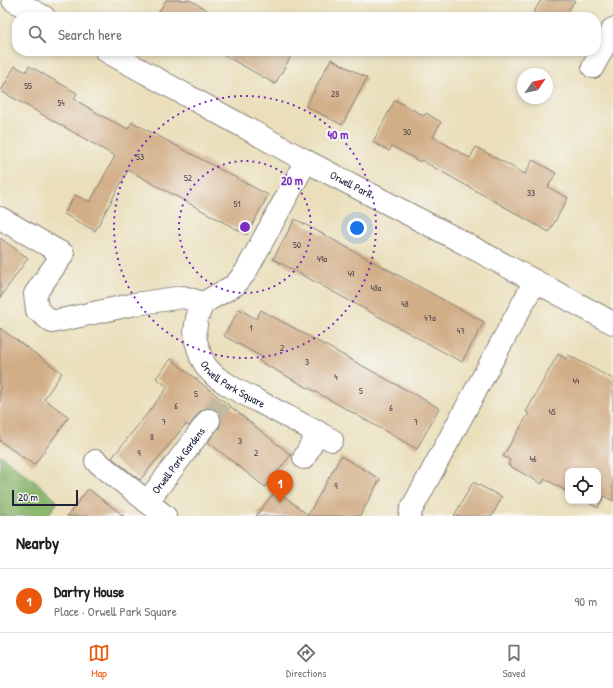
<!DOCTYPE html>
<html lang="en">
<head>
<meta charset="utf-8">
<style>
	body { margin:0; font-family:"Patrick Hand",sans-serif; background:#f2f2f2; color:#202124 }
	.controls { position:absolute; right:12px; bottom:12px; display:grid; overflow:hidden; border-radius:8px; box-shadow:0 2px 6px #0003 }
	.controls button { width:36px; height:36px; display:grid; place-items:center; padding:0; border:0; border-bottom:1px solid #e0e0e0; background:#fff; color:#202124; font:20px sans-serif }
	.compass { position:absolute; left:517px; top:68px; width:36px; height:36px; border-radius:50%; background:#fff; box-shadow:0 2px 6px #0003; rotate:56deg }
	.scale { position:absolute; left:12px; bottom:10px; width:66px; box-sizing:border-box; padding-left:4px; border:2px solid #22223b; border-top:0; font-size:11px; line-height:14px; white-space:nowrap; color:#22223b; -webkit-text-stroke:3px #f6f6f2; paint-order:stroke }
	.you { position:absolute; left:357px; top:228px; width:14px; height:14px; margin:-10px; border:3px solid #fff; border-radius:50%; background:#1a73e8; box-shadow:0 0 0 6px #1a73e833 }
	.badge { display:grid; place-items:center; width:26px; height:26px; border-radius:50%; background:#ea580c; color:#fff; font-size:13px; font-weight:700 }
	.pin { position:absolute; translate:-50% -33px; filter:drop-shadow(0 1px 2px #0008) }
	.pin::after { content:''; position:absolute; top:21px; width:14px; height:12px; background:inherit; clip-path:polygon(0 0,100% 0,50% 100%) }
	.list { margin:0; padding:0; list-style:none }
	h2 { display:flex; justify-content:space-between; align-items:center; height:52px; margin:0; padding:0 16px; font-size:17px }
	h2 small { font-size:13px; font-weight:400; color:#757577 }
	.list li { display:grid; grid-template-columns:26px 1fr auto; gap:12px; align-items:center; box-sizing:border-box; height:64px; padding:0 16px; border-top:1px solid #e0e0e0 }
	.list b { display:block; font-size:15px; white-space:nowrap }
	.list p { margin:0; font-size:13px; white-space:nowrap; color:#757577 }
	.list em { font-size:13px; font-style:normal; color:#757577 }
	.icon { flex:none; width:22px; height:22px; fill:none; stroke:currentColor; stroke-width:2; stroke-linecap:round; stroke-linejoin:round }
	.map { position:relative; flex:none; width:613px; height:516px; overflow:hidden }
	.search { position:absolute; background:#fff; box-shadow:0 2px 6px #0003; left:12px; right:12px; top:12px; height:44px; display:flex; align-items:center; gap:10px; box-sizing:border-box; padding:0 14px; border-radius:16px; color:#757577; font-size:15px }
	.sheet { height:116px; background:#fff }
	nav { display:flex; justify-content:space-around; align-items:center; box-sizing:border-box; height:56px; border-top:1px solid #e0e0e0; background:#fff; font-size:11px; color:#757577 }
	nav a { display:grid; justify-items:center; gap:2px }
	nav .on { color:#ea580c }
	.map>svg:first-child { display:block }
</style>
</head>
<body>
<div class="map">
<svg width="613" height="516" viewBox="0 0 613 516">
	<rect width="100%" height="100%" fill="#f6f6f2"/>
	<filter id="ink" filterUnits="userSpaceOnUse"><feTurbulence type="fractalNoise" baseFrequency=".025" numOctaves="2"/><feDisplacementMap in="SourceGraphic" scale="8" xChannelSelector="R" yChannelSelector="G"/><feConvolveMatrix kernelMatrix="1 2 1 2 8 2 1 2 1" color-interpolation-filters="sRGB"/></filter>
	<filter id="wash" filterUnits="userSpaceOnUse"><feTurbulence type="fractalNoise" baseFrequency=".012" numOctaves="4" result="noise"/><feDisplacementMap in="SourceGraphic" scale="16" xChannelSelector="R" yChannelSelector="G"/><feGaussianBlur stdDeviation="0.9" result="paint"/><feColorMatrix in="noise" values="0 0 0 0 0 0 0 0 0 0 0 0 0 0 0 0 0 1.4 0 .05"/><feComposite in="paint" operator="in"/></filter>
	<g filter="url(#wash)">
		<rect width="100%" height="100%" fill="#eadfba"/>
		<path fill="#89b56c" stroke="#566c54" d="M 0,455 L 42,487 L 58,502 L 47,516 L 0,516 Z"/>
		<g id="blocks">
			<g fill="#d2ae87">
				<path d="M 166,0 L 190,0 L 218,17 L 156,17 Z"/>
				<path d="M 541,0 L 575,0 L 565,17 L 531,17 Z"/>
				<path d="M 217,51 L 294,51 L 275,84 Z"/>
				<path d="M 331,59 L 367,78 L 342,125 L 306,106 Z"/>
				<path d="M 15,66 L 26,72 L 29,66 L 77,93 L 74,99 L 102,116 L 128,129 L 132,122 L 268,195 L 247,235 L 128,170 L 95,231 L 64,214 L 75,195 L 90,202 L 115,156 L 1,91 Z"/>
				<path d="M 395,100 L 424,116 L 426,113 L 441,122 L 433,137 L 470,158 L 476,147 L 525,174 L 533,160 L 556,173 L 548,187 L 568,198 L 549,232 L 421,160 L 420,162 L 392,146 L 389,151 L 373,142 Z"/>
				<path d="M 295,219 L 484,322 L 462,362 L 273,259 Z"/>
				<path d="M 0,238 L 28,258 L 0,298 Z"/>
				<path d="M 239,309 L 256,319 L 261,310 L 439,408 L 417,449 L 309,388 L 308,388 L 259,361 L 262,357 L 224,336 Z"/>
				<path d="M 0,328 L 62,373 L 44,399 L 69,417 L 34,465 L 0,441 Z"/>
				<path d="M 558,354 L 566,359 L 568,355 L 613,379 L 613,501 L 604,496 L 598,508 L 585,501 L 598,501 L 598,471 L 568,471 L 568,492 L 545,479 L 542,484 L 508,465 L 510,460 L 503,456 L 529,413 L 526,412 Z"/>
				<path d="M 171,359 L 291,455 L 265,487 L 208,442 L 219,428 L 221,421 L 221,416 L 217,410 L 211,408 L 205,408 L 199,412 L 189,426 L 186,424 L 140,480 L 112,458 L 168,387 L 156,378 Z"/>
				<path d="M 341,456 L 380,479 L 360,516 L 256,516 L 276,490 L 308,515 Z"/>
				<path d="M 473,482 L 502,497 L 492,516 L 454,516 Z"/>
				<path d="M 88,489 L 124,516 L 67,516 Z"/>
			</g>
		</g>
	</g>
	<g filter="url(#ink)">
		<use href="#blocks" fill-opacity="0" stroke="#86807a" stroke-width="1"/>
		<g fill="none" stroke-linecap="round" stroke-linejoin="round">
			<path stroke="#c2b9a1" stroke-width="22" stroke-dasharray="22 11" stroke-linecap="butt" d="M 209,420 L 223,400"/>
			<defs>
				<g id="minor">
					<path d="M 13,0 L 44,17"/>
					<path id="s1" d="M 106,51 L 306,161 L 447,234 L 613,323"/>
					<path d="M 593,67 L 613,29"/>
					<path id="s2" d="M 306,161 L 245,273 L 235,285 L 203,303 L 197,318 L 195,331 L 196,341 L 201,357 L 207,368 L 216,377 L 233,388 L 332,440"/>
					<path d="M 0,218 L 63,254 L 35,294 L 37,310 L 52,322 L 135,304 L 183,297 L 203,303"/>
					<path d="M 304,458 L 318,432"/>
					<path d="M 96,461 L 165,516"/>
					<path id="s3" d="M 147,502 L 209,420"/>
					<path d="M 410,516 L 411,510 L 535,281"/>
				</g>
			</defs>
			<use href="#minor" stroke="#86807a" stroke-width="24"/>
			<use href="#minor" stroke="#fff" stroke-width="22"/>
		</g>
	</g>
	<g fill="none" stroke="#7b2cbf" stroke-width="2" stroke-dasharray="2 4">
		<circle cx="245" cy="227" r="66"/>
		<circle cx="245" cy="227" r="131"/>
	</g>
	<g text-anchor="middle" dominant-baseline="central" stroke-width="4" stroke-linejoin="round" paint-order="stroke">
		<g font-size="9" fill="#4e454e">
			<text x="28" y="86">55</text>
			<text x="335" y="94">28</text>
			<text x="61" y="103">54</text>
			<text x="407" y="132">30</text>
			<text x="140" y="157">53</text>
			<text x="188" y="178">52</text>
			<text x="531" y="193">33</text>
			<text x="237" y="204">51</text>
			<text x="297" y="245">50</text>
			<text x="322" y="259">49a</text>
			<text x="351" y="274">49</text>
			<text x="376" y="288">48a</text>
			<text x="405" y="304">48</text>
			<text x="430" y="318">47a</text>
			<text x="251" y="328">1</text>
			<text x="461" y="331">47</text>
			<text x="282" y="348">2</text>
			<text x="307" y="362">3</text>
			<text x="336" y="377">4</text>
			<text x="576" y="381">44</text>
			<text x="361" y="391">5</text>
			<text x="196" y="394">5</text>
			<text x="176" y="406">6</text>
			<text x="391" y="408">6</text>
			<text x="552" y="412">45</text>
			<text x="164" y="422">7</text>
			<text x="416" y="422">7</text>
			<text x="152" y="437">8</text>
			<text x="240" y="441">3</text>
			<text x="139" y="453">9</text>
			<text x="256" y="453">2</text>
			<text x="533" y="459">46</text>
			<text x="336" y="486">9</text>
		</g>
		<g font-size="11" fill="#22223b" stroke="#f6f6f2">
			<text stroke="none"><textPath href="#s1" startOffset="279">Orwell Park</textPath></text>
			<text stroke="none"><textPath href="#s2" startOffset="279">Orwell Park Square</textPath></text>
			<text stroke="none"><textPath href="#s3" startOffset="52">Orwell Park Gardens</textPath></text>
		</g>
	</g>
	<circle cx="245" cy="227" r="6" fill="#7b2cbf" stroke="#f6f6f2" stroke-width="2"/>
	<g font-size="12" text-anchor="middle" font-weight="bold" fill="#7b2cbf" stroke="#f6f6f2" stroke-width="4" stroke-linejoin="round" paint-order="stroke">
		<text x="338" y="139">40 m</text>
		<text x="292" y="185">20 m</text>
	</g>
</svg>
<div class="controls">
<button><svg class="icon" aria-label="locate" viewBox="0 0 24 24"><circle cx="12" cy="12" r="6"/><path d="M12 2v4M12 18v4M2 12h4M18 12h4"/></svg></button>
</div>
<svg class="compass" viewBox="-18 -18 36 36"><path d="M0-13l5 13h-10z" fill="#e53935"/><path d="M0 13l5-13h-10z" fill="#757577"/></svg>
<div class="scale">20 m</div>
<div class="you"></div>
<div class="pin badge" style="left:280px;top:503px">1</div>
<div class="search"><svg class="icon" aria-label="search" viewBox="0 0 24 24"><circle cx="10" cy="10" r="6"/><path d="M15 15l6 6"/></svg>Search here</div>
</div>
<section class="sheet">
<h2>Nearby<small></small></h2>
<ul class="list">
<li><span class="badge">1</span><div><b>Dartry House</b><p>Place · Orwell Park Square</p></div><em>90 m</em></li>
</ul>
</section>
<nav>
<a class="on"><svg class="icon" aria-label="map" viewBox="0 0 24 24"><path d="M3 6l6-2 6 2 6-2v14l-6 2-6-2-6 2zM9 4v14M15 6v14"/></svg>Map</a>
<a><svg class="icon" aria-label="directions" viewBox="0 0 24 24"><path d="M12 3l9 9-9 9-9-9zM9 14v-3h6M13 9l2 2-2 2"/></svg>Directions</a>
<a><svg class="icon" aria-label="saved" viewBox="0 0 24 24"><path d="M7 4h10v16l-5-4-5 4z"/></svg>Saved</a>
</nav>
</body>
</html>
